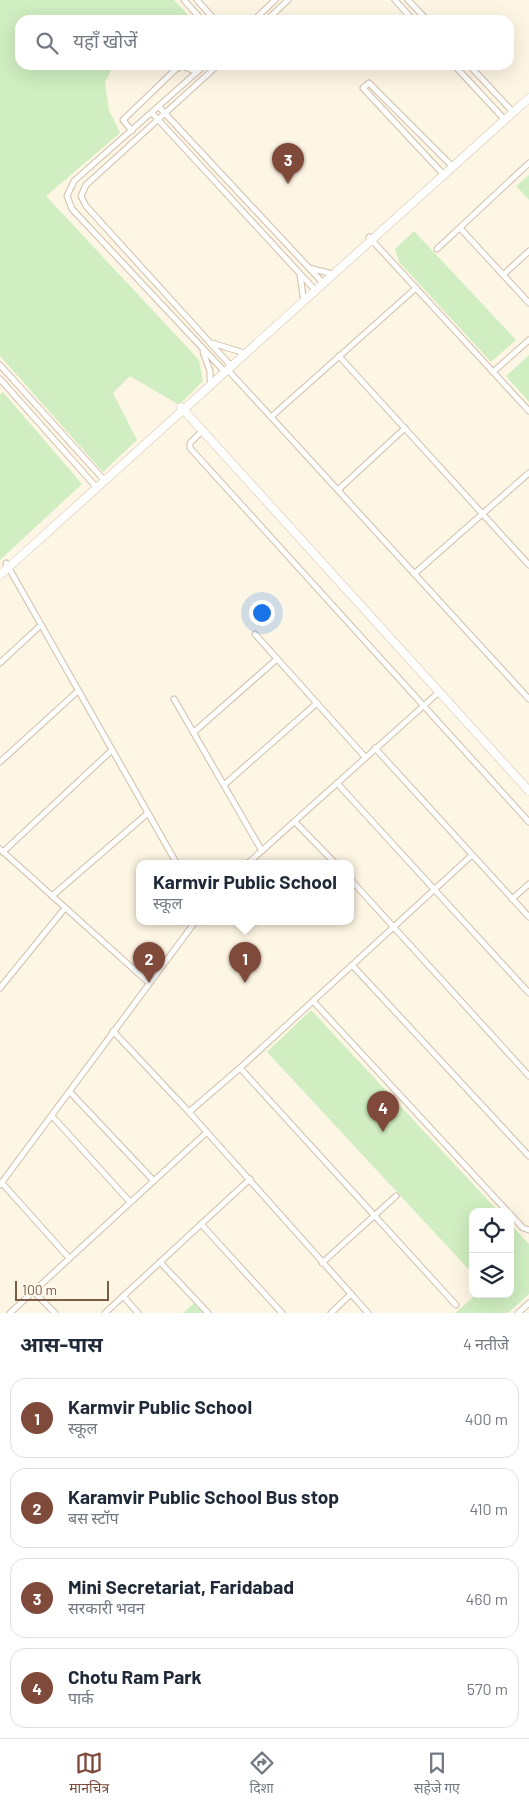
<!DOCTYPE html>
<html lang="hi">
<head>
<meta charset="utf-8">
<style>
	body { margin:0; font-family:Barlow,"Noto Sans Devanagari",sans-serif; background:#f6f6f7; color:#1f2937 }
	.controls { position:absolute; right:15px; bottom:15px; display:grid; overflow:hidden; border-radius:10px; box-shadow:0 5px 20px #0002 }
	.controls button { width:45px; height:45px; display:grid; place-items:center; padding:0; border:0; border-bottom:1px solid #e0e1e3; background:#fff; color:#1f2937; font:25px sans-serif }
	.scale { position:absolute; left:15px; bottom:12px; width:94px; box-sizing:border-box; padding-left:5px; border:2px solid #7a5c47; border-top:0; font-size:14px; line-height:18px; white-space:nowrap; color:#7a5c47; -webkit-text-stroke:4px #fff9ed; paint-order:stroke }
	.you { position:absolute; left:261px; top:612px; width:18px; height:18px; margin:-12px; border:4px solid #fff; border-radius:50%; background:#1a73e8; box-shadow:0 0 0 8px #1a73e833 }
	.badge { display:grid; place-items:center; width:32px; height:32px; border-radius:50%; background:#7f4a3a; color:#fff; font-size:16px; font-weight:700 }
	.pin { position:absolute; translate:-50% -41px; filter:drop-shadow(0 1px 2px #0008) }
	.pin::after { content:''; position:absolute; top:26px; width:18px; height:15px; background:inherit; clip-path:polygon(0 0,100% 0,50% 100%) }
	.popup { position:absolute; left:136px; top:860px; width:218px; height:65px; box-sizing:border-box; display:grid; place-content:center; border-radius:10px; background:#fff; filter:drop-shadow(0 1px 4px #0005); font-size:16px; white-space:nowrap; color:#747a83 }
	.popup b { font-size:19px; color:#1f2937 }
	.popup::after { content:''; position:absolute; left:50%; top:100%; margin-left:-10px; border:10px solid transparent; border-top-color:#fff }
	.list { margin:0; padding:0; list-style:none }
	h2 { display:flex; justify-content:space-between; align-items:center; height:65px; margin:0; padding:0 20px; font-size:21px }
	h2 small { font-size:16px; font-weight:400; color:#747a83 }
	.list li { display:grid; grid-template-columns:32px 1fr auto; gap:15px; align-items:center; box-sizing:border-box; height:80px; margin:0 10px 10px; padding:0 10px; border:1px solid #e0e1e3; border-radius:15px }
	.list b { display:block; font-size:19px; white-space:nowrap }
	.list p { margin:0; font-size:16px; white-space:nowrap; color:#747a83 }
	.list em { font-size:16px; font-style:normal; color:#747a83 }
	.icon { flex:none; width:28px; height:28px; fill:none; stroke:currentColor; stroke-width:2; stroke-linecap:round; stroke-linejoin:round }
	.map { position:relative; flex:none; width:529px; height:1313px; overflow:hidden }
	.search { position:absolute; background:#fff; box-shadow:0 5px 20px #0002; left:15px; right:15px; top:15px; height:55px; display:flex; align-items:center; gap:12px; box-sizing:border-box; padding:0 18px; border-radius:15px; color:#747a83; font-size:19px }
	.sheet { height:425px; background:#fff }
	nav { display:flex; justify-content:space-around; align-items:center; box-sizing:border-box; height:70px; border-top:1px solid #e0e1e3; background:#fff; font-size:14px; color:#747a83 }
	nav a { display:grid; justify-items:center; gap:2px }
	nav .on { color:#7f4a3a }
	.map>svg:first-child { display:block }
</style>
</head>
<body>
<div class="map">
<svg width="529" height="1313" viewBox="0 0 529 1313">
	<rect width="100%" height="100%" fill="#fef6e4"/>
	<g fill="#d0eec1">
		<path d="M 0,0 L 174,0 L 193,20 L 20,20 L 20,65 L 114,65 L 105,82 L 109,110 L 120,133 L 46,196 L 199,360 L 203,381 L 179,405 L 130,376 L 113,393 L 137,440 L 103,472 L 0,356 Z"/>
		<path d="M 529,175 L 529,200 L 516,186 Z"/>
		<path d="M 414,231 L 516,340 L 491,362 L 399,262 L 395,249 Z"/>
		<path d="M 529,355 L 529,402 L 506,376 Z"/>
		<path d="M 3,392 L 82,484 L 0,560 L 0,394 Z"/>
		<path d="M 311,1010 L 499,1212 L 473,1212 L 473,1274 L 267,1052 Z"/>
		<path d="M 510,1224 L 529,1244 L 529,1294 L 508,1313 L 455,1313 L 477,1294 L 510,1294 Z"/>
		<path d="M 194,1303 L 203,1313 L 183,1313 Z"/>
	</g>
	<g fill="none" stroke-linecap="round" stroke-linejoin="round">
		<defs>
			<g id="street">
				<path d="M 184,0 L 202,20"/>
				<path d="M 197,0 L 215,20"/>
				<path d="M 395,0 L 413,20"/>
				<path d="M 408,0 L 427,20"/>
				<path d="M 254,20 L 275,0"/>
				<path d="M 267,20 L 288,0"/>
				<path d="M 205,65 L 74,181 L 67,196 L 72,209 L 225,372"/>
				<path d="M 218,65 L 86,185 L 81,196 L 86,206 L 232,367"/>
				<path d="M 454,65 L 505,120"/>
				<path d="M 469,65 L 513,112"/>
				<path d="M 159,107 L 324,284"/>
				<path d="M 152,113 L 316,291"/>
				<path d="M 132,131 L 123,120 L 176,69 L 182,66 L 197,72"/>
				<path d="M 444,175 L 363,88 L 369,83 L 453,167"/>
				<path d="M 460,228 L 529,303"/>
				<path d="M 369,237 L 529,411"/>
				<path d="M 437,249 L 529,163"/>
				<path d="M 309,268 L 329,273"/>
				<path d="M 300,275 L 303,296"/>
				<path d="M 503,275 L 529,251"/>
				<path d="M 212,343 L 241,352"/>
				<path d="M 203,352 L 210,371 L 210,380"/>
				<path d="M 339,356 L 529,565"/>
				<path d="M 0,365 L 105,481"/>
				<path d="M 228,370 L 529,699"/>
				<path d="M 493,372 L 529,340"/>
				<path d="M 0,379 L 97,488"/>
				<path d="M 271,417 L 416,288"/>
				<path d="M 203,430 L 190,443 L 190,448 L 529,822"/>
				<path d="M 338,490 L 405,428"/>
				<path d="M 6,563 L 177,864"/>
				<path d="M 414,574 L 529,473"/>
				<path d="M 255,634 L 365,757"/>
				<path d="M 0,663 L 41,625"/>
				<path d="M 174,699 L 262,851"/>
				<path d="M 194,732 L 277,659"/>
				<path d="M 375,748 L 529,917"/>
				<path d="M 0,762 L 78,691"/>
				<path d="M 337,783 L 529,993"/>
				<path d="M 224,785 L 317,703"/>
				<path d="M 295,822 L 336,864"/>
				<path d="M 0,849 L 149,983"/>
				<path d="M 3,852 L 112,750"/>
				<path d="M 247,864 L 439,692"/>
				<path d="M 350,879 L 529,1076"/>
				<path d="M 52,896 L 148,813"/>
				<path d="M 512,899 L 529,884"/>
				<path d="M 352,965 L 529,1156"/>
				<path d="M 0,988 L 65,908"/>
				<path d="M 313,1001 L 508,1212"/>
				<path d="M 113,1031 L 189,1112 L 368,1313"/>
				<path d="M 240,1068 L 456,1305"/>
				<path d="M 70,1092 L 153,1180"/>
				<path d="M 189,1112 L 240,1068 L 472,855"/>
				<path d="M 52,1116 L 130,1202"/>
				<path d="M 2,1183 L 69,1258"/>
				<path d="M 0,1185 L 195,922"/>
				<path d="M 510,1214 L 523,1228 L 529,1230"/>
				<path d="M 201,1224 L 282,1313"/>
				<path d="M 160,1262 L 208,1313"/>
				<path d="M 322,1263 L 396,1196"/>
				<path d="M 33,1291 L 55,1313"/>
				<path d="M 123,1296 L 138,1313"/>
				<path d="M 10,1313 L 207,1132"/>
				<path d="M 105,1313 L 250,1179"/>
				<path d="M 331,1313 L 351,1294"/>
				<path d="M 518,1313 L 529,1303"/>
			</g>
			<g id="secondary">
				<path d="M 181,407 L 529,791"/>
				<path d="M 0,575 L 529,98"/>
			</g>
		</defs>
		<use href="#street" stroke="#d1bea9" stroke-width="7"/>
		<use href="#secondary" stroke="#d7c0a9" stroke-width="9"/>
		<use href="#street" stroke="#fff" stroke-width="5"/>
		<use href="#secondary" stroke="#fff" stroke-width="8"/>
	</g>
</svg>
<div class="controls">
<button><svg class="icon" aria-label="locate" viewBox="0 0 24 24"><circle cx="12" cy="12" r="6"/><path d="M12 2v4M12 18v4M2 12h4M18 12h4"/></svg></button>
<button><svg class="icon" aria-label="layers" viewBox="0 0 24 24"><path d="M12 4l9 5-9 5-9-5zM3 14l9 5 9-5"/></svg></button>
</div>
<div class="scale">100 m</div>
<div class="you"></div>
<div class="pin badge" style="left:245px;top:983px">1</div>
<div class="popup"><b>Karmvir Public School</b>स्कूल</div>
<div class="pin badge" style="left:149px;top:983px">2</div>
<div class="pin badge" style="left:288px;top:184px">3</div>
<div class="pin badge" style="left:383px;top:1132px">4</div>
<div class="search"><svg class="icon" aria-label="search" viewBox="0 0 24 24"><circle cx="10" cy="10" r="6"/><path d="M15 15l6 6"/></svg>यहाँ खोजें</div>
</div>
<section class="sheet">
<h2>आस-पास<small>4 नतीजे</small></h2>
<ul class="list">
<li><span class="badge">1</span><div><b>Karmvir Public School</b><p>स्कूल</p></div><em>400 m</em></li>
<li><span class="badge">2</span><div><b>Karamvir Public School Bus stop</b><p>बस स्टॉप</p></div><em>410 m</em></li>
<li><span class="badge">3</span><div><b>Mini Secretariat, Faridabad</b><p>सरकारी भवन</p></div><em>460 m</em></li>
<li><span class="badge">4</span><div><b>Chotu Ram Park</b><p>पार्क</p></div><em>570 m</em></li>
</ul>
</section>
<nav>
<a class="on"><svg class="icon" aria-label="map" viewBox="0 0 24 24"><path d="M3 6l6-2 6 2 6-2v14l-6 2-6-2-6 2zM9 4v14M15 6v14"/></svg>मानचित्र</a>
<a><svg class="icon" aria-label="directions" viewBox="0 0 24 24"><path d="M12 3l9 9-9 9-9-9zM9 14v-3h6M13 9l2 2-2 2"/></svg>दिशा</a>
<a><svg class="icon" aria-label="saved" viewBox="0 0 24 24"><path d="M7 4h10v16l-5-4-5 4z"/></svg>सहेजे गए</a>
</nav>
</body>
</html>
